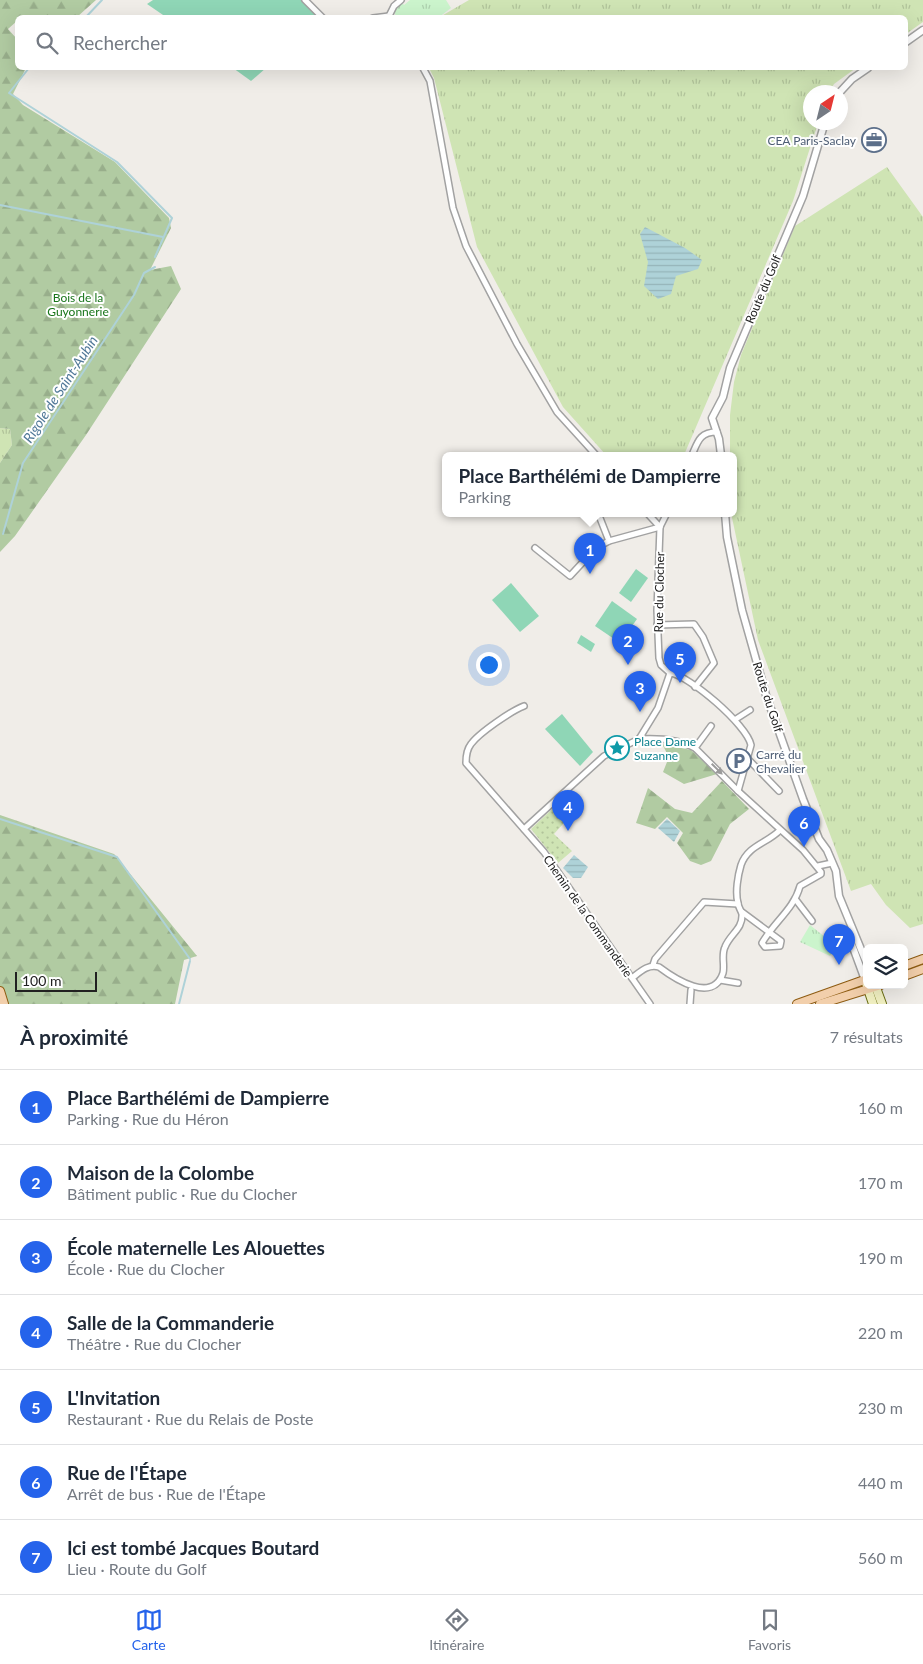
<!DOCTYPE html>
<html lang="fr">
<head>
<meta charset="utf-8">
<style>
	body { margin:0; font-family:Lato,sans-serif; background:#f2f2f3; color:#1f2937 }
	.controls { position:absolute; right:15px; bottom:15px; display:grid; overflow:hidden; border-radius:8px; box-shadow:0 5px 20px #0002 }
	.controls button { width:45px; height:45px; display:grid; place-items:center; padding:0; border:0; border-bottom:1px solid #e0e1e3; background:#fff; color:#1f2937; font:25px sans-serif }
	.compass { position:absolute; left:803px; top:85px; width:45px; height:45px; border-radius:50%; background:#fff; box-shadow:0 5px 20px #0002; rotate:35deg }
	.scale { position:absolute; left:15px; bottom:12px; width:82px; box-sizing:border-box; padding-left:5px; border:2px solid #212121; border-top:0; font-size:14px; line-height:18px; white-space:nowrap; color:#212121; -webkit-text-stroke:4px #fff; paint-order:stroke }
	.you { position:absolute; left:488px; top:664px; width:18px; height:18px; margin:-12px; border:4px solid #fff; border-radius:50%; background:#1a73e8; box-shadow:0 0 0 8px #1a73e833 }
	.badge { display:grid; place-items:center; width:32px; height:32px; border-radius:50%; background:#2563eb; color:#fff; font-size:16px; font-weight:700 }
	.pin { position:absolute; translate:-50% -41px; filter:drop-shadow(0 1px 2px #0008) }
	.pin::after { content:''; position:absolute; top:26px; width:18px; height:15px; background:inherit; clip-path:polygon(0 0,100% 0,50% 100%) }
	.popup { position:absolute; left:442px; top:452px; width:295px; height:65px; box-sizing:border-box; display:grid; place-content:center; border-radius:8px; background:#fff; filter:drop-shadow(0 1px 4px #0005); font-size:16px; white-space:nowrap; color:#747a83 }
	.popup b { font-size:19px; color:#1f2937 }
	.popup::after { content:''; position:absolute; left:50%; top:100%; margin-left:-10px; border:10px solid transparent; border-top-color:#fff }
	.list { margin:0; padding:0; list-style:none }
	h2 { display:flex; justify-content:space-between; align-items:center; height:65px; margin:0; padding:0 20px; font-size:21px }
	h2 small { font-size:16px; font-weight:400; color:#747a83 }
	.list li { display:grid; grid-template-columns:32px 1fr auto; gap:15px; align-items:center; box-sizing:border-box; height:75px; padding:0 20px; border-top:1px solid #e0e1e3 }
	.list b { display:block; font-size:19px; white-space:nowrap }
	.list p { margin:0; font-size:16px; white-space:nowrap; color:#747a83 }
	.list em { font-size:16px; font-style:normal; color:#747a83 }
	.icon { flex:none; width:28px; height:28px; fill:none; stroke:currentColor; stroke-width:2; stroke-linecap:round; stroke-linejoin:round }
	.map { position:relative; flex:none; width:923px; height:1004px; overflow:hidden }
	.search { position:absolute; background:#fff; box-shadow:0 5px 20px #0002; left:15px; right:15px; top:15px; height:55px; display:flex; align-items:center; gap:12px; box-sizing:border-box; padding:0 18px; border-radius:8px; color:#747a83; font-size:19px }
	.sheet { height:590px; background:#fff }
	nav { display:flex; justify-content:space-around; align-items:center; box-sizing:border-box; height:70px; border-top:1px solid #e0e1e3; background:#fff; font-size:14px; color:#747a83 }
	nav a { display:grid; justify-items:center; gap:2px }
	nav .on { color:#2563eb }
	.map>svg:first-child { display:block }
</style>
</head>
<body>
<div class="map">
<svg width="923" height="1004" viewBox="0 0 923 1004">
	<defs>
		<pattern id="grass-tufts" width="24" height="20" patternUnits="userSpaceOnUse" patternTransform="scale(1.25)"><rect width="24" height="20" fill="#cfe4b4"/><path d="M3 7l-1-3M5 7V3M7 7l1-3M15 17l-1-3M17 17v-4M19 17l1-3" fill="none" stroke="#b1c39a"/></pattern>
		<pattern id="forest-firs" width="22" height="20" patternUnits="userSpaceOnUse" patternTransform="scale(1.25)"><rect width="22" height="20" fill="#b1cba2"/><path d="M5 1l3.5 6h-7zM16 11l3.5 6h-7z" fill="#98ae8b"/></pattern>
		<pattern id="park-tufts" width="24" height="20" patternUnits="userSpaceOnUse" patternTransform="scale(1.25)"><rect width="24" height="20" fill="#cbf4cc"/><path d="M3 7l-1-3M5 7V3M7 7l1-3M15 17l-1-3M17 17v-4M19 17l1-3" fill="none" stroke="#aed1af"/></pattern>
		<pattern id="garden-dots" width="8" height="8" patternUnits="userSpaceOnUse" patternTransform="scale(1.25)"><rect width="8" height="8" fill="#cfe4b4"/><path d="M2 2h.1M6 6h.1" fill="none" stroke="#b1c39a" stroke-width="1.8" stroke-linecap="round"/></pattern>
		<pattern id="water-rules" width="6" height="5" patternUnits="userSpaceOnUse" patternTransform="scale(1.25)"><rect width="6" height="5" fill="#aed2d8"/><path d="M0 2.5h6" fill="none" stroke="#95b4b9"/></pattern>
	</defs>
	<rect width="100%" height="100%" fill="#f0ede8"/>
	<g fill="url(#grass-tufts)">
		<path d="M 469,0 L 923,0 L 923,22 L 906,34 L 906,18 L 438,18 Z"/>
		<path d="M 429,68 L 856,68 L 834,84 L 829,92 L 810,92 L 810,122 L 818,123 L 793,201 L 684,455 L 606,455 L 563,407 L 477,247 L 434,78 Z"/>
		<path d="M 887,167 L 923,217 L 923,924 L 910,928 L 886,905 L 871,884 L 851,891 L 758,640 L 731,513 L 734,513 L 734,455 L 730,455 L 730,415 L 734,382 L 741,355 L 795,226 Z"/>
		<path d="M 0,428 L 10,429 L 12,445 L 0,463 Z"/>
	</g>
	<g fill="url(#forest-firs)">
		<path d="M 0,0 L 96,0 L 77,17 L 27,18 L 25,15 L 18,18 L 17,21 L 8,29 L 17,39 L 18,68 L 26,68 L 13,94 L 23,105 L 115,162 L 169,218 L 171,228 L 150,270 L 171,266 L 181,289 L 86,435 L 15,536 L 0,552 L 0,463 L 12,445 L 10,429 L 0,428 Z"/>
		<path d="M 662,744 L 691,750 L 717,774 L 684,784 L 663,772 L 669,757 Z"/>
		<path d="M 722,781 L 749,809 L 730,824 L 711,861 L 701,865 L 690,861 L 677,843 L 683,833 L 667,817 L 655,829 L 636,823 L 648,788 L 675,809 L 692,813 Z"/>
		<path d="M 0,815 L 114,854 L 197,956 L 184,960 L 175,1004 L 0,1004 Z"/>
	</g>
	<g fill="url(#park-tufts)">
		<path d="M 410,0 L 446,0 L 451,8 L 438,18 L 396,17 L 394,10 L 402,3 L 404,5 Z"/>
		<path d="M 810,925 L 825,937 L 831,937 L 837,945 L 830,956 L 800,942 Z"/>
	</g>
	<path fill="url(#garden-dots)" d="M 566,796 L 579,806 L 554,834 L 572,851 L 558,863 L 531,829 Z"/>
	<g fill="#8fd6b6">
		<path d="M 153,0 L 302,0 L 321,17 L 166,17 L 147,4 Z"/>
		<path d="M 233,68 L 266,68 L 251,81 Z"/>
		<path d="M 636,569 L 648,578 L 631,602 L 619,593 Z"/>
		<path d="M 511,583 L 539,616 L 520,632 L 492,600 Z"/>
		<path d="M 612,601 L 637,619 L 620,643 L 595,626 Z"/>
		<path d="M 581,635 L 595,644 L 591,652 L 577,643 Z"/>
		<path d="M 562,714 L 593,752 L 580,766 L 545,729 Z"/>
	</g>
	<g fill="url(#water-rules)">
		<path d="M 645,227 L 685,248 L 702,260 L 698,269 L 676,276 L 671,294 L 658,299 L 644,286 L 648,262 L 640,234 Z"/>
		<path d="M 667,819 L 680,831 L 674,842 L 658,828 Z"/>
		<path d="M 574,855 L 588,867 L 581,878 L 573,878 L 563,868 Z"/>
	</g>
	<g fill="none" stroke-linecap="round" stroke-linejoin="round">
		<g stroke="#aed2d8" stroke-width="2">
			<path d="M 85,18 L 102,0"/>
			<path d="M 29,68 L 9,93 L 117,162 L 172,218 L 155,257"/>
			<path d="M 0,205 L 163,237"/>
			<path d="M 3,534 L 23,463 L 134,295 L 144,273 L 155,267"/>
			<path d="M 0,819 L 117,857 L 190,959"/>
			<path d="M 179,1004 L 190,961"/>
		</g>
		<defs>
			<g id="minor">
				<path d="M 305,0 L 323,18"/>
				<path d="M 389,16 L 394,6 L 401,0"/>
				<path d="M 373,18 L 389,16"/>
				<path d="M 423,68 L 430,81 L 453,208 L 466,246 L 517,344 L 557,412 L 596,455"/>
				<path d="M 692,455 C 698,441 700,432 717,432"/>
				<path d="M 598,513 L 609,541"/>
				<path d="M 647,513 L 660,527"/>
				<path d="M 535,548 L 570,576 L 596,548 L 609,541 L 660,527"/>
				<path d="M 657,625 L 694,624 L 703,637 L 714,663 L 695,687"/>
				<path d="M 670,673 C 689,675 747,725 751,745 L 738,791"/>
				<path d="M 524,706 C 511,711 479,733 471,744 C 467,749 466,756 466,763 L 544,852 L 650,1004"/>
				<path d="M 736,719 L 750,710"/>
				<path d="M 639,739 C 657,738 679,739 695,748 L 738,791 L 803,850 L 821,872 L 821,874 L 800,886 C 794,909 774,922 762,943 L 765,947 L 780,946 L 781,941 L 742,912"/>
				<path d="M 695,748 L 711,726"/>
				<path d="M 748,759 L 779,791"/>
				<path d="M 524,829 L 604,756 L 639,739 L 658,708 L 670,673 L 661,665 L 659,658 L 657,610 L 660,527 L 667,513"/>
				<path d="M 818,866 L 832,863"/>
				<path d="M 796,900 L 812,921"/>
				<path d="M 653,965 L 655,959 L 704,902 L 738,904"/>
				<path d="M 632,978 C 641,971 648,964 659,967 C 675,979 713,1004 723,973 C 725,965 721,955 725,947 C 730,934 743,929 742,914 C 741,910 738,907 738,903 C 735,892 738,875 741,865 C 748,845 768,843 780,830"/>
				<path d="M 720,980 L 738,983"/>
				<path d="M 690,1004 L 691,990"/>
			</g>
			<g id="tertiary">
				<path d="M 906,42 L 923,30"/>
				<path d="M 840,92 L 852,79 L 868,68"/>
				<path d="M 721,455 L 719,439 L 712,418 L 723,397 L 730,368 L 803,196 L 825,122"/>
				<path d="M 725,513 L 727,537 L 742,610 L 766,695 L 803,799 L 819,839 L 827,850 L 836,871 L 839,896 L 867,964"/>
				<path d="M 852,933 L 851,942 L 865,980"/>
			</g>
			<g id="secondary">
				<path d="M 865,980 L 873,1004"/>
				<path d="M 875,985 L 882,1004"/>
			</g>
			<g id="primary">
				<path d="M 904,966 L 923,959"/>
				<path d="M 904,976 L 923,969"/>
				<path d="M 0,991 L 4,1004"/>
				<path d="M 797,1004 L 867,979"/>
				<path d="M 820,1004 L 881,985"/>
			</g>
		</defs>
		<use href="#minor" stroke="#a2a2a2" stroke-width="8"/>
		<use href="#tertiary" stroke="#a2a2a2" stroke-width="9"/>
		<use href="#secondary" stroke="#6a6e11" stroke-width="10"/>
		<use href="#primary" stroke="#8d5b11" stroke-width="10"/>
		<use href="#minor" stroke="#fff" stroke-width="5"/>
		<use href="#tertiary" stroke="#fff" stroke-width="6"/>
		<use href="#secondary" stroke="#f3f2c3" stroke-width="8"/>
		<use href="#primary" stroke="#f2cfab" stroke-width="8"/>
	</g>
	<defs><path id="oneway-solid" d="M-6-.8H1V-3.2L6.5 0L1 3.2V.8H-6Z" transform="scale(1.25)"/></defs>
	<use fill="#9b9b9b" href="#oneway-solid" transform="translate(717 769) rotate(45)"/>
	<defs>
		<symbol id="office-ring" viewBox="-11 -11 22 22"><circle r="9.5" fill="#fff" stroke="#5c6f8a" stroke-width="1.5"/><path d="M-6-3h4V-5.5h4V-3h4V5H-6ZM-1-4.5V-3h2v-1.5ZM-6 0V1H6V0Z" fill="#5c6f8a"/></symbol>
		<symbol id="sight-ring" viewBox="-11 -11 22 22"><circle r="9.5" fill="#fff" stroke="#0f9aa8" stroke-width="1.5"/><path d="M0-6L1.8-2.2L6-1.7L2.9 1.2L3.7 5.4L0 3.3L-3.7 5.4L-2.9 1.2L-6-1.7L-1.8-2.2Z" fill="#0f9aa8"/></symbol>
		<symbol id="parking-ring" viewBox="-11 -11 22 22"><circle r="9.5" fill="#fff" stroke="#5c6f8a" stroke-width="1.5"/><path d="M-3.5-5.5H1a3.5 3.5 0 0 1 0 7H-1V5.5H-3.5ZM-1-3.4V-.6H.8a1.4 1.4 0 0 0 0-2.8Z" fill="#5c6f8a"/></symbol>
	</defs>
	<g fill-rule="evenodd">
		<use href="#office-ring" x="860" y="126" width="28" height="28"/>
		<use href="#sight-ring" x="603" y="734" width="28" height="28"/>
		<use href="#parking-ring" x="725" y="747" width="28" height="28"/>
	</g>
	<g text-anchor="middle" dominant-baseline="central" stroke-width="4" stroke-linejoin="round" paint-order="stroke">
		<g font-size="12" fill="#4e5e75" stroke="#fff" text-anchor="end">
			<text x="856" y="140">CEA Paris-Saclay</text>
			<text x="756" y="754" text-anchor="start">Carré du<tspan x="756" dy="14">Chevalier</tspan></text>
		</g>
		<g font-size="12" fill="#212121" stroke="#fff">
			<text transform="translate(763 289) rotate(-67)">Route du Golf</text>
			<text transform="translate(659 592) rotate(-89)">Rue du Clocher</text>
			<text transform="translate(768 697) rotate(72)">Route du Golf</text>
			<text transform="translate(588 916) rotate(55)">Chemin de la Commanderie</text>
		</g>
		<g font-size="12" fill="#18751a" stroke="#fff">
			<text x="78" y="297">Bois de la<tspan x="78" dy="14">Guyonnerie</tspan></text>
		</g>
		<g font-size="12" fill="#0d838f" stroke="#fff" text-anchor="start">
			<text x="634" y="741">Place Dame<tspan x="634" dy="14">Suzanne</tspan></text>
		</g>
		<g font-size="14" font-style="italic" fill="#507898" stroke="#fff">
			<text transform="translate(60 389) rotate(-57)">Rigole de Saint-Aubin</text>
		</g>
	</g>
</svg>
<div class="controls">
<button><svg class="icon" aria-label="layers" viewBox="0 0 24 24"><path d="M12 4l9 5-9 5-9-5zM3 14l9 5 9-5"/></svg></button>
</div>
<svg class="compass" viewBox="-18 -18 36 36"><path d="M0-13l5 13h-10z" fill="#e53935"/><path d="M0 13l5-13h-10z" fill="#747a83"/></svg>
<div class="scale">100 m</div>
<div class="you"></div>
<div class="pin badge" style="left:590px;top:574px">1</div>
<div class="popup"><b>Place Barthélémi de Dampierre</b>Parking</div>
<div class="pin badge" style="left:628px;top:665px">2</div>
<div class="pin badge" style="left:640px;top:712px">3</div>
<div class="pin badge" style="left:568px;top:831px">4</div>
<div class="pin badge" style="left:680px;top:683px">5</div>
<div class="pin badge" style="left:804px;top:847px">6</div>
<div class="pin badge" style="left:839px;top:965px">7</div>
<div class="search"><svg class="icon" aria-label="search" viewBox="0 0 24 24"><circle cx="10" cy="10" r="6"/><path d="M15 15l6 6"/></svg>Rechercher</div>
</div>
<section class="sheet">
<h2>À proximité<small>7 résultats</small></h2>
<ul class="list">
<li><span class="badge">1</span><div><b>Place Barthélémi de Dampierre</b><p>Parking · Rue du Héron</p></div><em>160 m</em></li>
<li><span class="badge">2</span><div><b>Maison de la Colombe</b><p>Bâtiment public · Rue du Clocher</p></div><em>170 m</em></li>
<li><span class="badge">3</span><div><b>École maternelle Les Alouettes</b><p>École · Rue du Clocher</p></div><em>190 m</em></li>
<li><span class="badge">4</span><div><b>Salle de la Commanderie</b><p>Théâtre · Rue du Clocher</p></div><em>220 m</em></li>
<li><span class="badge">5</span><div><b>L'Invitation</b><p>Restaurant · Rue du Relais de Poste</p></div><em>230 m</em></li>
<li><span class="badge">6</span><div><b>Rue de l'Étape</b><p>Arrêt de bus · Rue de l'Étape</p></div><em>440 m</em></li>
<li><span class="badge">7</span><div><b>Ici est tombé Jacques Boutard</b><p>Lieu · Route du Golf</p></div><em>560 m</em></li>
</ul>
</section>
<nav>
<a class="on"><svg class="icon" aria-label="map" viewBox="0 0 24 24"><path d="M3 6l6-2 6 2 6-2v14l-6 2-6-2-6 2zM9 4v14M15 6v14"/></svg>Carte</a>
<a><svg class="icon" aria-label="directions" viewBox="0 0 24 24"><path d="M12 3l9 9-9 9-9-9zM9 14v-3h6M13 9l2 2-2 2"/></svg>Itinéraire</a>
<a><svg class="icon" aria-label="saved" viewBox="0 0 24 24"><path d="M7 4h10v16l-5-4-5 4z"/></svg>Favoris</a>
</nav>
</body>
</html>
